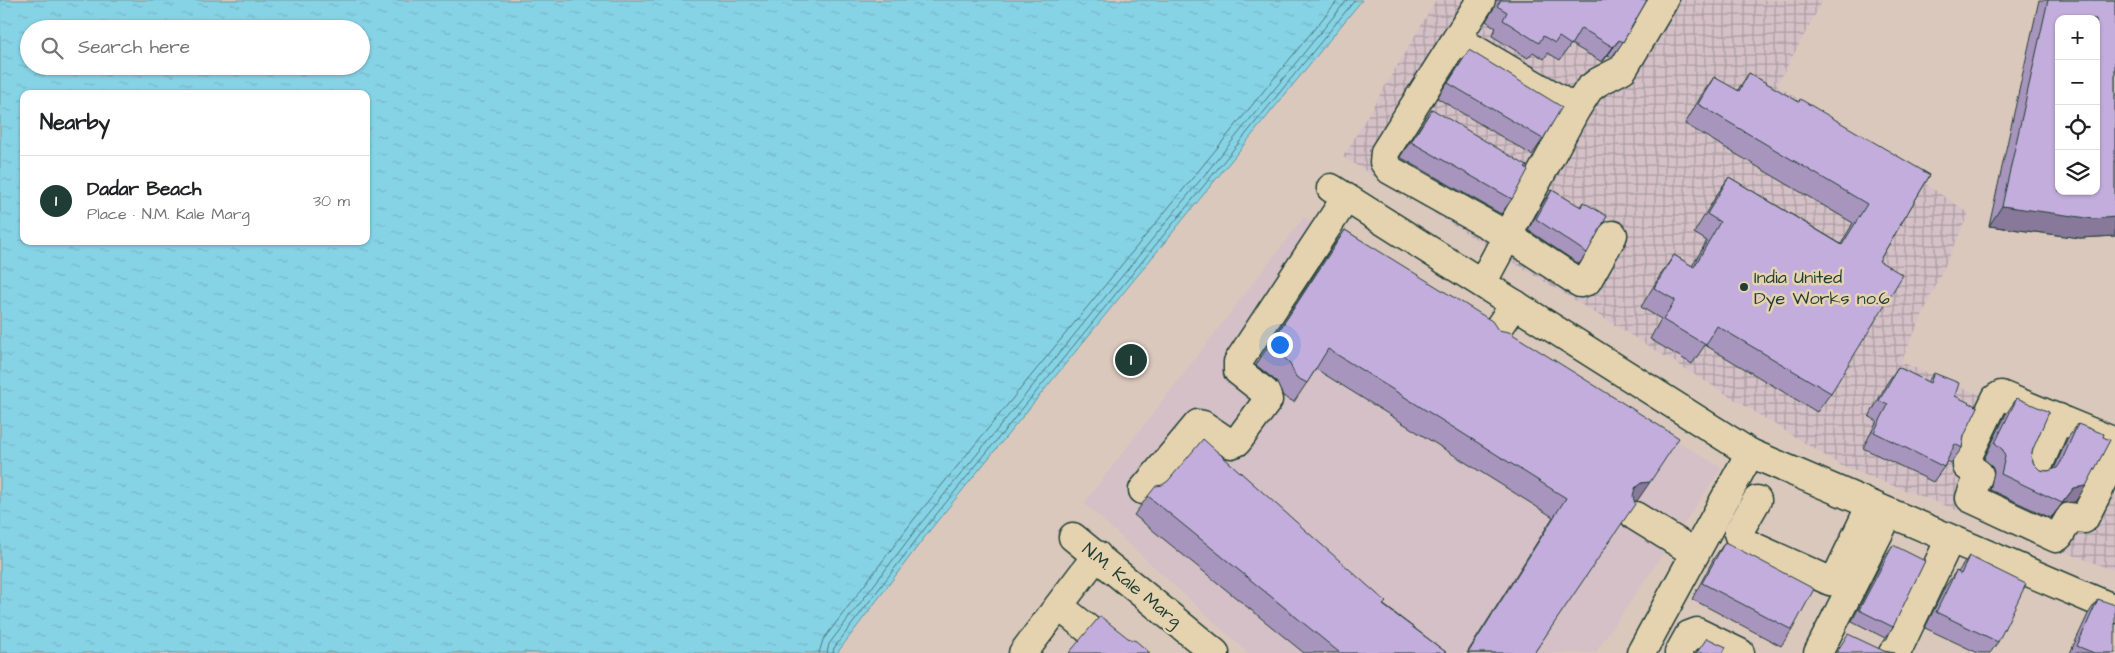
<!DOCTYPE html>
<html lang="en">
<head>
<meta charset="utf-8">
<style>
	body { margin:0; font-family:"Architects Daughter",sans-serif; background:#f2f2f2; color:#202124 }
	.controls { position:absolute; right:15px; top:15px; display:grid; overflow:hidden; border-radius:10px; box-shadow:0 1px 4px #0004 }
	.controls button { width:45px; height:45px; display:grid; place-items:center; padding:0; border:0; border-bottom:1px solid #e0e0e0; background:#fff; color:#202124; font:25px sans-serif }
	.you { position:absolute; left:1279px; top:344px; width:18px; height:18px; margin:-12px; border:4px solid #fff; border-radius:50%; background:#1a73e8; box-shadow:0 0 0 8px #1a73e833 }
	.badge { display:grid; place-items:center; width:32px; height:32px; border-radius:50%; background:#1f3d34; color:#fff; font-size:16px; font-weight:700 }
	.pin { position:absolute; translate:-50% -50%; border:2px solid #fff; box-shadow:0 1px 5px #0006 }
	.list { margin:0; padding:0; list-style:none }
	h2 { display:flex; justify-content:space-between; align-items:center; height:65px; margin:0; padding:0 20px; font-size:21px }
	h2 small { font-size:16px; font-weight:400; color:#757577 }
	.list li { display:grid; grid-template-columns:32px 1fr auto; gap:15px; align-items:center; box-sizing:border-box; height:90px; padding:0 20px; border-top:1px solid #e0e0e0 }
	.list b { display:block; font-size:19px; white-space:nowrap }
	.list p { margin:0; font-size:16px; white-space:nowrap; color:#757577 }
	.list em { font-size:16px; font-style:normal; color:#757577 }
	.icon { flex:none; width:28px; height:28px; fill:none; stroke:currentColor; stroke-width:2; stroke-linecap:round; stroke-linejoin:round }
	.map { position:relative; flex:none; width:2115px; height:653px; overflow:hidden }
	.search { position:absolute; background:#fff; box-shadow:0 1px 4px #0004; left:20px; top:20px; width:350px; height:55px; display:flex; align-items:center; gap:12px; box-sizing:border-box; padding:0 18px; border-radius:28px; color:#757577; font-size:19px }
	.panel { position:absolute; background:#fff; box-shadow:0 1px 4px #0004; left:20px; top:90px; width:350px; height:155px; border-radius:10px }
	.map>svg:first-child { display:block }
</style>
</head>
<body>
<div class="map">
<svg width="2115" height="653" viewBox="0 0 2115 653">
	<defs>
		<pattern id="industrial-grid" width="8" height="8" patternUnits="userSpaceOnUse" patternTransform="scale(1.25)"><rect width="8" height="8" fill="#d4c0c6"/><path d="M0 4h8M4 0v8" fill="none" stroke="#ab9da2"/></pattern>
		<pattern id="water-ripples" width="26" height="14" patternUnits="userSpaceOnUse" patternTransform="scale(1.25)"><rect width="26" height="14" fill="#87d3e6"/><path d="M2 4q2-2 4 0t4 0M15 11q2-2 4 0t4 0" fill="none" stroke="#74b6c6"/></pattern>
	</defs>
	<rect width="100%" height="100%" fill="#dbc8bd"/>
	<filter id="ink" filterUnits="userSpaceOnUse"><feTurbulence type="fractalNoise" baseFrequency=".02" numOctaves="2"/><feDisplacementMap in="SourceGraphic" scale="10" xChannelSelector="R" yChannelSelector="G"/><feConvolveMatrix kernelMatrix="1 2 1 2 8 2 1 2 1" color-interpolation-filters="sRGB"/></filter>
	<g filter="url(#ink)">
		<path fill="#d4c0c6" d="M 1304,217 L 1722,468 L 1595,653 L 1248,653 L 1084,503 Z"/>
		<path fill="url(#industrial-grid)" d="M 1436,0 L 1823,0 L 1777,85 L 1969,213 L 1901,362 L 2115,451 L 2115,571 L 1842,466 L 1343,157 Z"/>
		<path fill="url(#water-ripples)" stroke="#5d979f" fill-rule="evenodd" d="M 0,0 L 1362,0 L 930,530 L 837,653 L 0,653 ZM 29,29 L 361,29 L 361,66 L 29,66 ZM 24,94 L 366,94 L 366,241 L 24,241 Z"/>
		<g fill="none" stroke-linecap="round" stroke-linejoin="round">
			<g stroke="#49797b" stroke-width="1">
				<path d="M 819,653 L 823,640 L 915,518 L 1338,0"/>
				<path d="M 827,653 L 829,644 L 921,523 L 1347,0"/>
				<path d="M 833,653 L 834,648 L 926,527 L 1355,0"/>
			</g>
			<defs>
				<g id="minor">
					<path d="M 1481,0 L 1385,152 L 1384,162 L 1390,170 L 1508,236 L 1580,283 L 1587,281 L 1613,235"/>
					<path d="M 1457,39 L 1576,109"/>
					<path d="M 1331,188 L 1750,453 L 2115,609"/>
					<path d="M 1482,283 L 1576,109 L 1589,89 L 1598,82 L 1623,69 L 1664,0"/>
					<path d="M 1493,336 L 1515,304"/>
					<path d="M 2115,442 L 2001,395 L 1996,398 L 1967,458 L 1967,466 L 1979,474 L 1970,498 L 2056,538 L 2059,536 L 2070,517 L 2084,519 L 2115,458"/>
					<path d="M 2036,471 L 2059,418"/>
					<path d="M 1143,490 L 1198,424 L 1203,425 L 1231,444 L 1237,442 L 1268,400 L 1266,393 L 1238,371 L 1238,362 L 1346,198"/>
					<path d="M 1757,500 L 1738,533 L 1741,541 L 1830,581 L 1837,576 L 1871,505"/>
					<path d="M 1635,516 L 1695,553"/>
					<path d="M 1073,537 L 1215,653"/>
					<path d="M 1059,606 L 1118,653"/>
					<path d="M 1023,653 L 1097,555"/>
					<path d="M 1641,653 L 1750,453"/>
					<path d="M 1679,653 L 1689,635 L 1697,632 L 1740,653"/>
					<path d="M 1818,653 L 1889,513"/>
					<path d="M 1893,653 L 1899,647 L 1950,539"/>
				</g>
			</defs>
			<use href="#minor" stroke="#1f3d34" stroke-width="31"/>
			<use href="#minor" stroke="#e5d3b0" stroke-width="28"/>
		</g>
		<g fill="#a895bd" stroke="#1f3d34">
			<path d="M 1496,0 L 1647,0 L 1623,42 L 1612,57 L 1608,55 L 1602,62 L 1571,44 L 1560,60 L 1548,53 L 1544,59 L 1533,52 L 1528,58 L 1492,36 L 1496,28 L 1486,21 L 1494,8 Z"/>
			<path d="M 2039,0 L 2115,0 L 2115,236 L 2080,238 L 1989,226 Z"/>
			<path d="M 1469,50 L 1543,139 L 1532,155 L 1437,98 Z"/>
			<path d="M 1749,73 L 1798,102 L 1930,175 L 1879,261 L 1831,393 L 1817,412 L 1705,345 L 1692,364 L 1650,339 L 1661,319 L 1641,307 L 1661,274 L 1674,255 L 1692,266 L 1707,241 L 1694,233 L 1716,196 L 1729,177 L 1841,244 L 1853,223 L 1685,124 L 1701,96 L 1714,77 L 1737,91 Z"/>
			<path d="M 1432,109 L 1512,199 L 1501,214 L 1400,157 Z"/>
			<path d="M 1552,190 L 1580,207 L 1583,202 L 1587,253 L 1579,264 L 1528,230 L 1544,201 Z"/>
			<path d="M 1345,230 L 1498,330 L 1637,501 L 1634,501 L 1534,653 L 1467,653 L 1553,517 L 1316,369 L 1294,402 L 1283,396 L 1276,381 L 1256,365 L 1331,249 Z"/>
			<path d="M 1898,367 L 1927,382 L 1934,373 L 1955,396 L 1964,436 L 1962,448 L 1951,463 L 1947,461 L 1944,467 L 1933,482 L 1863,448 L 1877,421 L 1869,417 L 1887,383 Z"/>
			<path d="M 2017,398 L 2033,449 L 2031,457 L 2034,464 L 2040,470 L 2048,471 L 2054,469 L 2067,439 L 2078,424 L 2075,502 L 2063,503 L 2051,518 L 1990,490 L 1994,472 L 1992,466 L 1984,459 L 2006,414 Z"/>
			<path d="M 1148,496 L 1384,605 L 1447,653 L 1304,653 L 1134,515 Z"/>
			<path d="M 1725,542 L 1792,630 L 1781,646 L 1692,599 L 1714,558 Z"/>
			<path d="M 1893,545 L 1893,627 L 1885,638 L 1852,621 L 1885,556 Z"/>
			<path d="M 1969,556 L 1998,642 L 1990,653 L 1978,653 L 1925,628 L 1945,587 L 1956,571 L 1958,572 Z"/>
			<path d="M 2098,599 L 2115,653 L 2070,653 L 2088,614 Z"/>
		</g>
		<g fill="#88799a" stroke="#1f3d34">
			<path d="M 1619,40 L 1608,55 L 1602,62 L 1613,47 Z"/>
			<path d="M 2002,206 L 2115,217 L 2115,236 L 2080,238 L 1989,226 Z"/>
			<path d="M 1650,482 L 1637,501 L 1628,502 L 1635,488 L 1641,483 Z"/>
			<path d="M 2086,486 L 2075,502 L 2063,503 L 2051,518 L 2074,488 Z"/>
		</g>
		<g fill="#c3addc" stroke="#1f3d34" fill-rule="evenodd">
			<path d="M 1501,0 L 1647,0 L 1623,42 L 1619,40 L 1613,47 L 1581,28 L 1571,45 L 1559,37 L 1555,43 L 1543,36 L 1539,43 L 1503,20 L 1507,12 L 1497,6 Z"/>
			<path d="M 2048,0 L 2115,0 L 2115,217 L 2094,219 L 2002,206 ZM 2059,19 L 2096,19 L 2096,191 L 2059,191 Z"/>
			<path d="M 1469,50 L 1562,107 L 1543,139 L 1448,83 Z"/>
			<path d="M 1749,73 L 1799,102 L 1800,99 L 1930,175 L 1879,261 L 1903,275 L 1831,393 L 1717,326 L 1706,345 L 1663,320 L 1675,300 L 1654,288 L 1674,255 L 1694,267 L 1720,222 L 1707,214 L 1729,177 L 1842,245 L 1867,204 L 1698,104 L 1714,77 L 1739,91 Z"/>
			<path d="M 1432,109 L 1527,166 L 1525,168 L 1528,170 L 1512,199 L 1411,142 Z"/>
			<path d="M 1552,190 L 1581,207 L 1583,202 L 1607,216 L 1587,253 L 1536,219 Z"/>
			<path d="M 1345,230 L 1492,321 L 1498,330 L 1509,332 L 1679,438 L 1650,482 L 1641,483 L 1635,488 L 1633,496 L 1635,504 L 1534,653 L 1468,653 L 1566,498 L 1328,349 L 1307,383 L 1296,377 L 1289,362 L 1269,346 Z"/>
			<path d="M 1898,367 L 1930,383 L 1934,373 L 1959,383 L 1955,396 L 1978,407 L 1964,436 L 1962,448 L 1955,444 L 1944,467 L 1874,432 L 1888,405 L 1879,401 Z"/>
			<path d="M 2017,398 L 2049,412 L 2033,449 L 2031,457 L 2034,464 L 2040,470 L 2048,471 L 2057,468 L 2061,462 L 2078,424 L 2104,434 L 2103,437 L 2110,440 L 2086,486 L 2074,488 L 2062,503 L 2001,474 L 2005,457 L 2003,450 L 1995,443 Z"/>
			<path d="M 1203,439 L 1386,602 L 1383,605 L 1447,653 L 1340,653 L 1148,496 L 1156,486 L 1162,485 L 1168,481 Z"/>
			<path d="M 1725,542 L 1814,589 L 1792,630 L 1702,583 Z"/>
			<path d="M 1893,545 L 1925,561 L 1893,627 L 1859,610 Z"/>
			<path d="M 1969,556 L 2026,584 L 1998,642 L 1936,612 L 1956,571 L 1961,574 Z"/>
			<path d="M 2098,599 L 2115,605 L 2115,653 L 2094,653 L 2077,646 Z"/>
			<path d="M 1100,616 L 1128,638 L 1136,641 L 1150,653 L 1069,653 Z"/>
			<path d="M 1848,634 L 1884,651 L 1895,653 L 1836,653 Z"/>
			<path d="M 1707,638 L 1726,647 L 1723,653 L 1692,653 L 1698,651 Z"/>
		</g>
	</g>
	<circle fill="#1f3d34" stroke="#e5d3b0" stroke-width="2" cx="1744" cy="287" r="5"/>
	<g text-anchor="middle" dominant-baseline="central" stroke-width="5" stroke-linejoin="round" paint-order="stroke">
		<g font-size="18" fill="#1f3d34" stroke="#e5d3b0" text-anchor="start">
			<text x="1754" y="277">India United<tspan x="1754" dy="21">Dye Works no.6</tspan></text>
		</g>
		<g font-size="18" fill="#1f3d34" stroke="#e5d3b0">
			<text transform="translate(1132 585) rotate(39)">N.M. Kale Marg</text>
		</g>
	</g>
</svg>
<div class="controls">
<button>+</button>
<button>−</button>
<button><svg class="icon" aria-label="locate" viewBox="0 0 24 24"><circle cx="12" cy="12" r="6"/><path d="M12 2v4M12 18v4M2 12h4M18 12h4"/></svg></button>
<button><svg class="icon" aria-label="layers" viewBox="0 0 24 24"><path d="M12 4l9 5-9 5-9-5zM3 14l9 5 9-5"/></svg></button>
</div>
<div class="you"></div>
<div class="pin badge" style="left:1131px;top:360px">1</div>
<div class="search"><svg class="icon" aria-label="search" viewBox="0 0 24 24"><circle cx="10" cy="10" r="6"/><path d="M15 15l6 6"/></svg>Search here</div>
<section class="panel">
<h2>Nearby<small></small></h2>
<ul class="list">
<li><span class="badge">1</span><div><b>Dadar Beach</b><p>Place · N.M. Kale Marg</p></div><em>30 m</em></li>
</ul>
</section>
</div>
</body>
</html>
